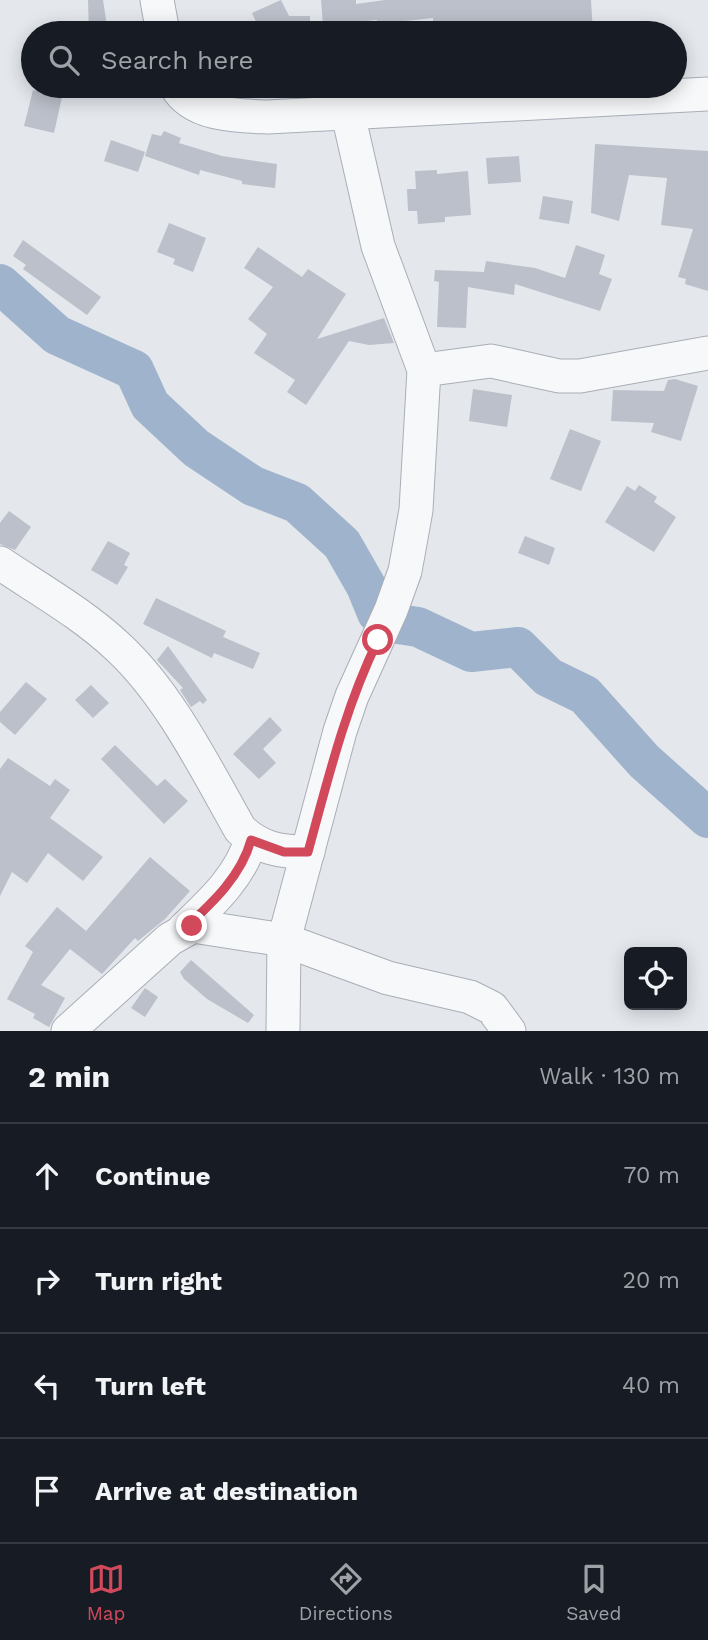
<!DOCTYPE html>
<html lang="en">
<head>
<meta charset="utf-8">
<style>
	body { margin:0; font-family:"Work Sans",sans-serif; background:#242831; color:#f1f3f6 }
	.controls { position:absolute; right:21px; bottom:21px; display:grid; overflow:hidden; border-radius:10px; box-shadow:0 4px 18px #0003 }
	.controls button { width:63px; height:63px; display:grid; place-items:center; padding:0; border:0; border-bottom:2px solid #363941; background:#171b24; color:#f1f3f6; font:35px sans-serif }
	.stop { position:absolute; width:21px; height:21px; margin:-16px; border:5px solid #d1495b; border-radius:50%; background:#fff }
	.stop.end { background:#d1495b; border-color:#fff; box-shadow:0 2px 7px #0008 }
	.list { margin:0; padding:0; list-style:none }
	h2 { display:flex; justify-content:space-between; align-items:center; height:91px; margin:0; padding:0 28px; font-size:30px }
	h2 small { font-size:23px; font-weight:400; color:#9ea1a6 }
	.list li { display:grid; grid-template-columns:46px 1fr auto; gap:21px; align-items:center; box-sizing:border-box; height:105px; padding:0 28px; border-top:2px solid #363941 }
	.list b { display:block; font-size:26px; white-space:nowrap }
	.list em { font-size:23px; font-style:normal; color:#9ea1a6 }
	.icon { flex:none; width:38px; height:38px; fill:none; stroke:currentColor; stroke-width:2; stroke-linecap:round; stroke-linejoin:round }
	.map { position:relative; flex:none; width:708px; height:1031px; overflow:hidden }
	.search { position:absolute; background:#171b24; box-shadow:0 4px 18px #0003; left:21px; right:21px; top:21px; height:77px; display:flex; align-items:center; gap:18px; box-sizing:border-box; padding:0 24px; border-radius:38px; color:#9ea1a6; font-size:26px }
	.sheet { height:511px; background:#171b24 }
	nav { display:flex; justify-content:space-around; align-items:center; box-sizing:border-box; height:98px; border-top:2px solid #363941; background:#171b24; font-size:19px; color:#9ea1a6 }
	nav a { display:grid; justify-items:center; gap:4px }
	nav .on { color:#d1495b }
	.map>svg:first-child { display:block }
</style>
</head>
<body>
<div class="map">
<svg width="708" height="1031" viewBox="0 0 708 1031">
	<rect width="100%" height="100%" fill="#e4e7ec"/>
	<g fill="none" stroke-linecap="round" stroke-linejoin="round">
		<path stroke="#9fb4cc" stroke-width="40" d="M 0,284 L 57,335 L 134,370 L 150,405 L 196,448 L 253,486 L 297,503 L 342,544 L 366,586 L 377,613 L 398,624 L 418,627 L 471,652 L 518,647 L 548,677 L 585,695 L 644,761 L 708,818"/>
	</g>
	<g fill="#bbc0ca">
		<path d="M 88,0 L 103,0 L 108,33 L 89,33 Z"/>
		<path d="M 281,0 L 289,16 L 310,16 L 310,33 L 261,33 L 252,13 Z"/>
		<path d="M 321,0 L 356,0 L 356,4 L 385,0 L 591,0 L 593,33 L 433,33 L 433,18 L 377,24 L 377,20 L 323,25 Z"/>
		<path d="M 33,90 L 62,97 L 54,133 L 24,126 Z"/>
		<path d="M 164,131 L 181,138 L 179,143 L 222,156 L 277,164 L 275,188 L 242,184 L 242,181 L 200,170 L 199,175 L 145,156 L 152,134 L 161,136 Z"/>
		<path d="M 111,140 L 145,152 L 138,172 L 104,161 Z"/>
		<path d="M 595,144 L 708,151 L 708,291 L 685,284 L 686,279 L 678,277 L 693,229 L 661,225 L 667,178 L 629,175 L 619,221 L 591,213 Z"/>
		<path d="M 519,156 L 521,182 L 488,184 L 486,158 Z"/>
		<path d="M 437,170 L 437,174 L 468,171 L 471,215 L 445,217 L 445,222 L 418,224 L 417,211 L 408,211 L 407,189 L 416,189 L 415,171 Z"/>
		<path d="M 543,196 L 573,201 L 569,224 L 539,219 Z"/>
		<path d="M 169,223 L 206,238 L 193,272 L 173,264 L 175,259 L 157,252 Z"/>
		<path d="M 23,240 L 101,297 L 87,315 L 23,269 L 26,265 L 13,256 Z"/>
		<path d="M 576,245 L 605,255 L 599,274 L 612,279 L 600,311 L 515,284 L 514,295 L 468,287 L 466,328 L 437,327 L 439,282 L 434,281 L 435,270 L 484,272 L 486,261 L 535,268 L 565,278 Z"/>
		<path d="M 258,247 L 302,277 L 308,269 L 346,294 L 317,339 L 384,318 L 394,343 L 369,345 L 349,341 L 306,405 L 287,392 L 295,380 L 254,353 L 267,334 L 248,319 L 273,287 L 244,268 Z"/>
		<path d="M 675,379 L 698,386 L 681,441 L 651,432 L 654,423 L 611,421 L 613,390 L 664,391 L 668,380 Z"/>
		<path d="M 473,389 L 512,395 L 507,427 L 469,421 Z"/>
		<path d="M 570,429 L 601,441 L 581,491 L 550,479 Z"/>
		<path d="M 639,485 L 657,497 L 654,502 L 676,517 L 654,552 L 605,522 L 627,486 L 635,491 Z"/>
		<path d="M 9,511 L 31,527 L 15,550 L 0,544 L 0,523 Z"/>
		<path d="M 525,536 L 555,548 L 549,565 L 518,553 Z"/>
		<path d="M 108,541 L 130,553 L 124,565 L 128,567 L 117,585 L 91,570 Z"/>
		<path d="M 156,598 L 226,631 L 223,637 L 260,653 L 253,669 L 214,653 L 212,658 L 143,624 Z"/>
		<path d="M 168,646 L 207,700 L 203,704 L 200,701 L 191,707 L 180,690 L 183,688 L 157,660 Z"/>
		<path d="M 26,682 L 47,699 L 15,735 L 0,722 L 0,712 Z"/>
		<path d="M 91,685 L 109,703 L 93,718 L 75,700 Z"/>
		<path d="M 270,717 L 282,730 L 263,749 L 276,763 L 259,779 L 233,754 Z"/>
		<path d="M 115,745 L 157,786 L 165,779 L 188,801 L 164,824 L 101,759 Z"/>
		<path d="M 8,758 L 50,786 L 55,779 L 70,790 L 50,818 L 103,857 L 83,881 L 48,853 L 27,883 L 12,872 L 0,896 L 0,769 Z"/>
		<path d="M 150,857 L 190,891 L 165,919 L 138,941 L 135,938 L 102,974 L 70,949 L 41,985 L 65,998 L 49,1027 L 33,1018 L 35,1014 L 7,999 L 33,952 L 25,946 L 57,907 L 86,931 Z"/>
		<path d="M 191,960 L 254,1015 L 248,1023 L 207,999 L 184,979 L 180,972 Z"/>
		<path d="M 145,988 L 158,997 L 145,1017 L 131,1008 Z"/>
	</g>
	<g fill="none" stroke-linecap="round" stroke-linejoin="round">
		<defs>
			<g id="minor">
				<path d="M 157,0 L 163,33"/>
				<path d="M 176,86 C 193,116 238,116 268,117 L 708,94"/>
				<path d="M 424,370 L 491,361 L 559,376 L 580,376 L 708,353"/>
				<path d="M 0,563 C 40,590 83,614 118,647 C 169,694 206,769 240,829 C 260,849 281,852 308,852"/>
				<path d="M 184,929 C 211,903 240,877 251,840"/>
				<path d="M 68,1031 L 170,939 L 193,926 L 284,940 L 388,978 L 470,997 L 492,1008 L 509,1031"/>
				<path d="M 283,1031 L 284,940 L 340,731 L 352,696 L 391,610 L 405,571 L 416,510 L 424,370 L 378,246 L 348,114"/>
			</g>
		</defs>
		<use href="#minor" stroke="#a9aeb7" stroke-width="35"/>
		<use href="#minor" stroke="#f7f8fa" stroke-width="33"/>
	</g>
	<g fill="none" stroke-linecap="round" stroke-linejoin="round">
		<path stroke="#d1495b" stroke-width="9" d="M 192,926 L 184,929 C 211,904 241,877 251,840 L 284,852 L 308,852 C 328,779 345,708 378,640"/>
	</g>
</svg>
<div class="controls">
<button><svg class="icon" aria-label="locate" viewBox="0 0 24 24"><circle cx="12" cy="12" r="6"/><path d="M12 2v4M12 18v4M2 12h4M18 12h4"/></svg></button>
</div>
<div class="stop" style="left:378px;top:640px"></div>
<div class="stop end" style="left:192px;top:926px"></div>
<div class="search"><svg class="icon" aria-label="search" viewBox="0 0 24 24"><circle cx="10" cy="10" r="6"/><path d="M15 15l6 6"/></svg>Search here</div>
</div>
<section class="sheet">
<h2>2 min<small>Walk · 130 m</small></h2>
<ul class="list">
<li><svg class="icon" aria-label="ahead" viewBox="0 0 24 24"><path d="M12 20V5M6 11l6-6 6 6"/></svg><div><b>Continue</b></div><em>70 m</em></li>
<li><svg class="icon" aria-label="right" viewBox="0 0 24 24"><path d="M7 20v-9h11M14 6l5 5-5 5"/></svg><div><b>Turn right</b></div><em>20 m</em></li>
<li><svg class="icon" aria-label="left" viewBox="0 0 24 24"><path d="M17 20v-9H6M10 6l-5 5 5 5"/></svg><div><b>Turn left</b></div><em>40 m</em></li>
<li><svg class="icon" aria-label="arrive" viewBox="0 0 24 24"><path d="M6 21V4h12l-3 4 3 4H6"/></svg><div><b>Arrive at destination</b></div></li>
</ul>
</section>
<nav>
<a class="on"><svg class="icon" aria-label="map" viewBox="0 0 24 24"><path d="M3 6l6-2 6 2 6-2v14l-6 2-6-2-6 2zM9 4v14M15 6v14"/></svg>Map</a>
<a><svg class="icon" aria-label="directions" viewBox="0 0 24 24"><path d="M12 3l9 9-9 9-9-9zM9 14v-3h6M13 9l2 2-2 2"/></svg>Directions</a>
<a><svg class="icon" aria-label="saved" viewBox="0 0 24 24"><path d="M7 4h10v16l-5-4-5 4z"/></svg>Saved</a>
</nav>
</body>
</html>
